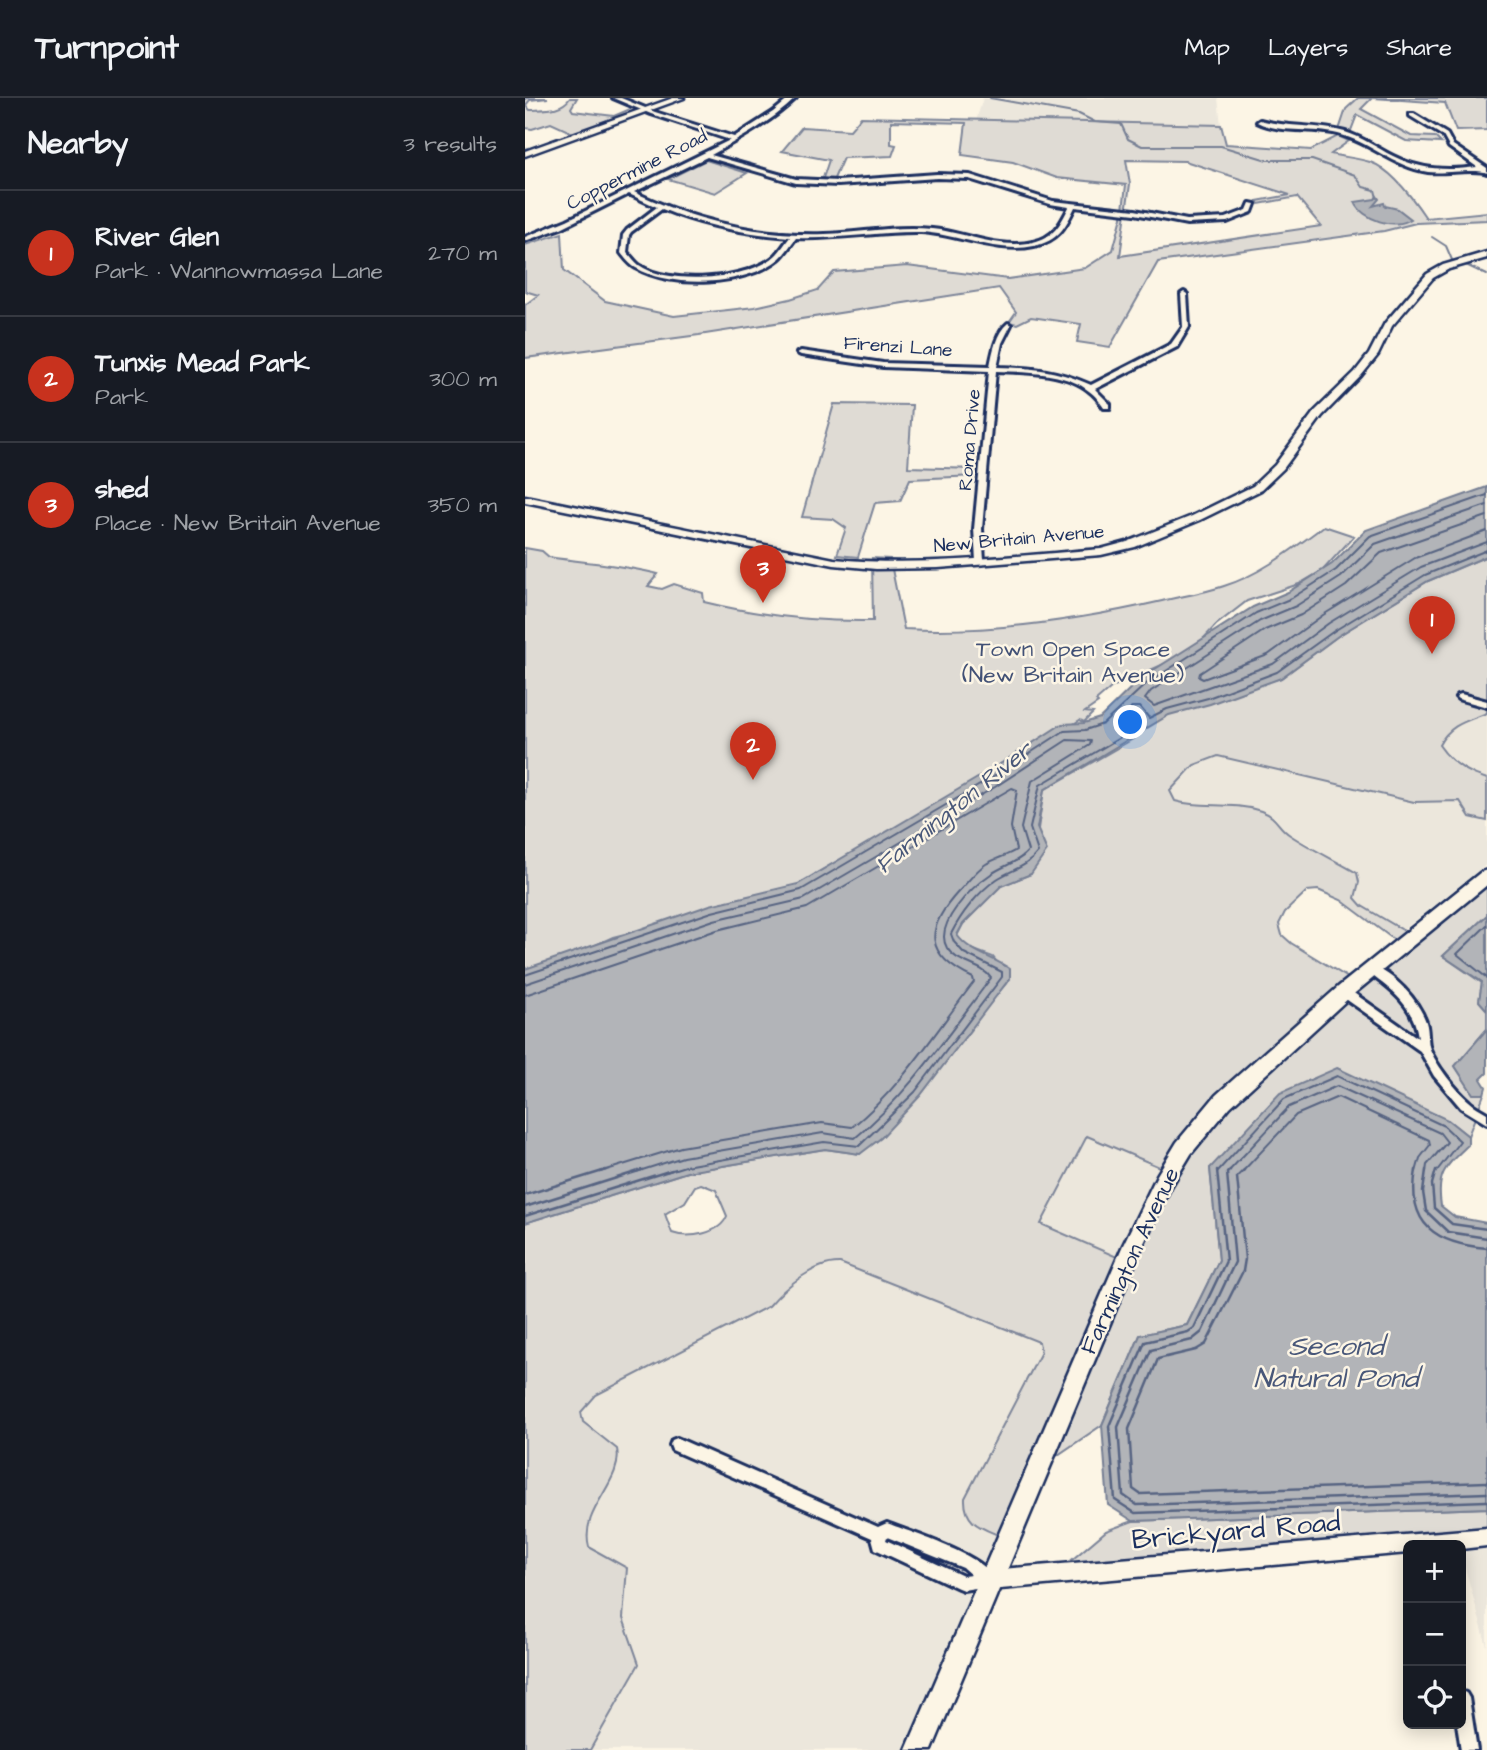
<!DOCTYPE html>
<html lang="en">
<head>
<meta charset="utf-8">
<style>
	body { margin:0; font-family:"Architects Daughter",sans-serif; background:#242831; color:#f1f3f6 }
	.controls { position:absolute; right:21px; bottom:21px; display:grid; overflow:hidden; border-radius:10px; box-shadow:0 4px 18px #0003 }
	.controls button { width:63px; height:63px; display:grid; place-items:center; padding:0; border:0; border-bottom:2px solid #363941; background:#171b24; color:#f1f3f6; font:35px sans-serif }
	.you { position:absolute; left:606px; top:625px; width:24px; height:24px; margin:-18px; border:5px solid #fff; border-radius:50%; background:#1a73e8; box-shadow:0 0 0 10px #1a73e833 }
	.badge { display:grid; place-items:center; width:46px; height:46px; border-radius:50%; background:#c8321e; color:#fff; font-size:23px; font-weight:700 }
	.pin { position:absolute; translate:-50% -58px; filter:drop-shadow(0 2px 4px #0008) }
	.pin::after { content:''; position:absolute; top:37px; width:24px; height:21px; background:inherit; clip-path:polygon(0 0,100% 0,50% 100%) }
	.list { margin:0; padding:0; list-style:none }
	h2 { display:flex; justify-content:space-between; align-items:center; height:91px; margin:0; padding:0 28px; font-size:30px }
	h2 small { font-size:23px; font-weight:400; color:#9ea1a6 }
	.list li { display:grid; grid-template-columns:46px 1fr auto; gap:21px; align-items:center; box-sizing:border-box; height:126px; padding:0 28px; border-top:2px solid #363941 }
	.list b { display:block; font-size:26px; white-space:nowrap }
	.list p { margin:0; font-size:23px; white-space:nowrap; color:#9ea1a6 }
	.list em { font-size:23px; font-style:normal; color:#9ea1a6 }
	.icon { flex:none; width:38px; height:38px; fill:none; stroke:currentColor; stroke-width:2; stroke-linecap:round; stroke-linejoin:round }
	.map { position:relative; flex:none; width:962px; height:1652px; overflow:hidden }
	header { display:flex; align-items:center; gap:42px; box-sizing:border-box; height:98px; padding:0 35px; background:#171b24; border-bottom:2px solid #363941 }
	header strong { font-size:33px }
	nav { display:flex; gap:38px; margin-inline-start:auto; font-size:24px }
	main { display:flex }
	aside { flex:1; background:#171b24 }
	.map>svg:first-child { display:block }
</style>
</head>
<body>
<header>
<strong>Turnpoint</strong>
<nav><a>Map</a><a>Layers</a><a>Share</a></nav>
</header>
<main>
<aside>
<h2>Nearby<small>3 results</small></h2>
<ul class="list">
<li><span class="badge">1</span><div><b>River Glen</b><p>Park · Wannowmassa Lane</p></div><em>270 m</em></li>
<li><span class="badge">2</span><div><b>Tunxis Mead Park</b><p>Park</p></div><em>300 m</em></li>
<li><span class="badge">3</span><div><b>shed</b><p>Place · New Britain Avenue</p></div><em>350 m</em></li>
</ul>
</aside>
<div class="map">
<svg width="962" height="1652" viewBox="0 0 962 1652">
	<rect width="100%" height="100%" fill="#fcf5e5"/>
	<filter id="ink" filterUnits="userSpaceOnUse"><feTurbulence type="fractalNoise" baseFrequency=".0143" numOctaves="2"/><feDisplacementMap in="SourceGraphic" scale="14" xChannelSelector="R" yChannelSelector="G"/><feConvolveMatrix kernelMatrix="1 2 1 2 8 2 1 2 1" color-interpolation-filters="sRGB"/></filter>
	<g filter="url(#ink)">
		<g fill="#ece7dc">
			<path d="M 458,0 L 693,0 L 696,27 L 451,23 Z"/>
			<path d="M 962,615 L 962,681 L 946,676 L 922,659 L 914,647 L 921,634 L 945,619 Z"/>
			<path d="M 693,658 L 889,704 L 935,703 L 945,719 L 962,723 L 962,766 L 878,832 L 837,808 L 830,800 L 830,794 L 834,784 L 784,746 L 762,736 L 750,719 L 701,706 L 671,708 L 650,703 L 645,693 L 653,681 L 669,667 Z"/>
			<path d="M 561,1038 L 645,1073 L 601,1163 L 516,1126 Z"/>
			<path d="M 315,1165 L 514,1244 L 516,1254 L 482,1441 L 394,1652 L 65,1652 L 114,1566 L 98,1520 L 102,1470 L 64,1449 L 61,1436 L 92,1351 L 58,1324 L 56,1314 L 71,1297 L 244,1208 L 256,1194 L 299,1166 Z"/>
			<path d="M 962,1439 L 962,1548 L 936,1456 L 936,1447 L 932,1447 L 930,1442 Z"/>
		</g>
		<g fill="#dfdbd4" stroke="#7d8599" stroke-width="2" fill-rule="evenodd">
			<path d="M 0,0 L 23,0 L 5,2 L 1,7 L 5,12 C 20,11 36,13 45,0 L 52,0 L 46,10 L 48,13 L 89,18 L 112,8 L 121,12 L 52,37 L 26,25 L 7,31 L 0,30 Z"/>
			<path d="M 833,0 L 847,0 L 836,11 L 886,38 L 910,39 L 916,45 L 881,43 L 832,17 L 825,35 L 814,32 L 821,11 Z"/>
			<path d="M 848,0 L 962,0 L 962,32 L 931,33 L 920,5 Z"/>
			<path d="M 336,19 L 696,27 L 701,46 L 786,52 L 813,38 L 824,43 L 806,56 C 818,59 832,60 845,64 C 866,71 889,102 901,120 L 962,114 L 962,122 L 891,125 L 859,133 L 633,164 L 585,249 L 552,244 L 556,226 L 506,219 L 492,226 L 484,224 L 491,214 L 474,190 L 174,237 L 0,260 L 0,207 L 13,197 L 0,193 L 0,147 L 37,135 L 39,172 L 80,203 L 149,218 L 230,209 L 265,201 L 293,192 L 309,174 L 382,168 L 483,181 L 560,170 L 588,152 L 597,119 L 601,87 L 532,80 L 488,64 L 437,57 L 441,25 L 366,23 L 366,46 L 371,47 L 367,58 L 318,60 L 308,83 L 297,83 L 304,62 L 257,53 L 277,29 L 325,32 ZM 601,62 L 660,63 L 765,97 L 732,103 L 734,106 L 772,99 L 796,128 L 595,158 L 605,86 Z"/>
			<path d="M 181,62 L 222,75 L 190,95 L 143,81 Z"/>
			<path d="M 309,306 L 387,307 L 383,369 L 452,371 L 451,378 L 385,381 L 375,403 L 350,405 L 333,459 L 312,457 L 321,430 L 308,421 L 277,419 Z"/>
			<path d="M 799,428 L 829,438 L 798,472 L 774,486 L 722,503 L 691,527 L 666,554 L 587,589 L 571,603 L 573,605 L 560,614 L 568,615 L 559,624 L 555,622 L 477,671 L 290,776 L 280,790 L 88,839 L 44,859 L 0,874 L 0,450 L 17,453 L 24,459 C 60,465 97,466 133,476 L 123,488 L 137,491 L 149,486 L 178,495 L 179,504 C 236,518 290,524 348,523 L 347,460 L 365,461 L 379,531 C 465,536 554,522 637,503 C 658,498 679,495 699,488 C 735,477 769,450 799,428 Z"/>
			<path d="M 962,458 L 962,615 C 942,623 925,626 914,647 C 926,665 942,675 962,681 L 962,723 L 945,719 L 935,703 L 889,704 L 693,658 L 669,667 L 645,693 L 650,703 C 678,711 707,703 736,713 C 753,719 752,729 765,737 C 786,751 810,762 832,775 L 834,784 L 830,800 L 837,808 L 888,838 L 962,778 L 962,817 L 918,858 L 957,885 L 954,903 L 962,912 L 962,931 L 930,968 L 948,995 L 959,996 L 943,1038 L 923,1022 L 685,1070 L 694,1162 L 662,1227 L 615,1237 L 577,1327 L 511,1372 L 482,1441 C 459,1430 439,1428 440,1400 L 516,1254 L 514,1244 L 315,1165 C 290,1164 260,1189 244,1208 L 71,1297 L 56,1314 L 58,1324 L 92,1351 C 99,1384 54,1411 64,1449 L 102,1470 L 98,1520 L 114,1566 L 65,1652 L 0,1652 L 0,1125 L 162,1074 L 300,1051 L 335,1056 L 485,881 L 468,859 L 441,849 L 432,838 L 438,826 L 476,788 L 506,776 L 519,692 L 608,641 L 621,631 L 623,619 L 756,580 L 813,538 L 903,483 ZM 793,792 L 816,802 L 876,847 L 830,884 L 766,845 L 757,837 L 754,826 L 760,814 L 782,793 ZM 562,1038 L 644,1073 L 601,1163 L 516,1126 ZM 176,1086 L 191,1092 L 202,1118 C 195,1136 164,1141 147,1135 L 140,1116 L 160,1104 L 170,1088 Z"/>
			<path d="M 962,1410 L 962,1439 L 529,1477 L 581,1433 L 608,1423 Z"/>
		</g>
		<g fill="#b2b4b8" stroke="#767f94" stroke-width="2">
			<path d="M 852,98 L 854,101 L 848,108 L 859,105 L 860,108 L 873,111 L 886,121 C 870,132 837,122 830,104 L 850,101 Z"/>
			<path d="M 962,389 L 962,458 L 903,483 L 813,538 L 756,580 L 685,606 L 644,617 L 519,692 L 512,730 L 522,753 L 506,776 L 476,788 L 438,826 L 432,837 C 445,855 467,858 485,871 L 485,880 L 395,998 L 356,1040 L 335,1056 L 300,1051 L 162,1074 L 0,1125 L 0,871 L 185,807 L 273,786 L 461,675 L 537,626 L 559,625 L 575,620 L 616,580 L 728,509 L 763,494 L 807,466 L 841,432 Z"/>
			<path d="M 962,817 L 962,912 L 954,903 L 957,884 L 918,858 Z"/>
			<path d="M 962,931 L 962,975 L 956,981 L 961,989 L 959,996 L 948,996 L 930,968 Z"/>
			<path d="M 812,970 L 923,1022 L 943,1038 L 943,1047 C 921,1068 911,1075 916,1108 L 930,1119 L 962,1125 L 962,1410 L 608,1423 L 583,1407 L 577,1327 L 615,1237 L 662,1227 L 694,1162 L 685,1070 L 755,995 Z"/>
		</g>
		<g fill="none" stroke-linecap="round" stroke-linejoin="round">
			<g stroke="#576482" stroke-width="2">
				<path d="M 962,407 L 850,446 L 816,479 L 771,508 L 735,523 L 626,593 L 620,601 L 629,608 L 748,566 L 804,525 L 896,469 L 962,444"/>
				<path d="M 962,418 L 856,455 L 821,488 L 776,517 L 740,532 L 675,575 L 674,579 L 678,581 L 743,557 L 798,517 L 890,460 L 962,433"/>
				<path d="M 962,827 L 932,856 L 962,880"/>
				<path d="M 0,877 L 187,814 L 276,792 L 465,681 L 539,633 L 560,632 L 578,626 L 621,586 L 731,515 L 767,500 L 811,472 L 845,438 L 962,397"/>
				<path d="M 0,886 L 189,822 L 279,801 L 470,689 L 542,642 L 566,643 L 565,647 L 507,683 L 496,730 L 503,753 C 493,765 479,767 466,776 C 448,788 408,826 422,850 C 432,866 455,865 466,880 C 424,935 384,996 330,1040 L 298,1035 L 158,1059 L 111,1074"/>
				<path d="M 0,897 L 192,832 L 282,810 L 487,690 L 492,692 L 486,729 L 491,752 C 482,758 471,760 461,766 C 451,772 443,784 434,793 C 399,831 399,857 448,880 L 449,884 C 410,934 377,989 327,1029 L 297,1025 L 156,1049 L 75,1074"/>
				<path d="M 141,1074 L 160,1068 L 299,1044 L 334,1048 L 390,994 L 477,879 L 477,874 L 439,855 L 429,844 L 426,836 C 436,816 453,794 472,781 C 488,771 501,770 513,754 L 505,730 L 515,687 L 601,636 L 598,623 L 607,609 L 615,609 L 624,620 L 642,611 L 683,600 L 752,574 L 809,533 L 900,477 L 962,452"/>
				<path d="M 692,1074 L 759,1001 L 812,978 L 919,1028 L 935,1043 L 911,1074"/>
				<path d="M 703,1074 L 764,1009 L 812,988 L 915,1035 L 922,1044 L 902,1067 L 901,1074"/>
				<path d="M 717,1074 L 771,1017 L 813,999 L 904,1042 L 905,1047 L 895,1060 L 891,1074"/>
			</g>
			<g stroke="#576482" stroke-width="2.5">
				<path d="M 692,1072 L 701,1163 L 669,1230 L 663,1234 L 620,1244 L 584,1328 L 590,1402 L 610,1415 L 962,1403"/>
				<path d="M 705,1072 L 702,1075 L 710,1164 L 677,1234 L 667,1242 L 626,1252 L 593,1329 L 598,1397 L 612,1407 L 962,1395"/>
				<path d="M 719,1072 L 712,1079 L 720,1161 L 718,1173 L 681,1246 L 671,1252 L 633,1261 L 604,1331 L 608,1391 L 615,1396 L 962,1384"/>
				<path d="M 891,1072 C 881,1127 912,1146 962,1150"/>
				<path d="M 901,1072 L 898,1094 L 901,1113 L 923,1134 L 962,1140"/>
				<path d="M 911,1072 L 907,1086 L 909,1110 L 927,1126 L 962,1131"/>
				<path d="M 0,1097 L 81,1072"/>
				<path d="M 0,1109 L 117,1072"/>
				<path d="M 0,1118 L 147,1072"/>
			</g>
			<g stroke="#767f94" stroke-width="2">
				<path d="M 465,0 L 554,16 L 570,24 L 596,26 L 603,41 L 617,48 L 696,48 L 742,62 L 787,62 L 830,77 L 838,89 L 850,92 L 852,100"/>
				<path d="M 907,139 L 921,148 L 927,162"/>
				<path d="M 939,166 L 962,177"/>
			</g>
			<defs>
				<g id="minor">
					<path d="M 88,0 L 96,0 L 130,14 L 209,39 L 248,14 L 265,0 L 271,0 C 246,24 216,40 186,57 L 271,81 L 313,83 L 412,76 L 445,77 L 528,103 L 610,112 L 662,122 L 701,120 L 722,112 L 725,105 L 730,106 L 727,114 L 702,124 L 662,126 L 610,116 L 550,109 C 540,130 533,143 509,148 C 473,156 432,136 396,134 C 354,133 313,142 271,140 C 266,146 260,156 254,161 C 221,188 147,191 111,170 C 105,167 100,160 96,155 L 98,137 L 102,132 L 132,109 L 104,96 L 36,130 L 0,143 L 0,139 L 42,122 L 205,42 L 126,16 ZM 182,59 L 271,85 L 313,87 L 412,80 L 444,81 L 525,106 L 544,109 C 535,127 529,139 508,144 C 475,152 439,134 407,131 C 372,127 336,135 300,136 C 234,138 169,123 109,94 ZM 137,111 C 178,128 221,136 265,139 C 260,145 256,152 251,157 C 225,182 143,188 114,167 C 110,164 106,158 102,154 L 104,137 L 106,134 Z"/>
					<path d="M 885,16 L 889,16 L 922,36 L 928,47 L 962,70 L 962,75 C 952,70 919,76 903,74 C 869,69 845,44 813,36 C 787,29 756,36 732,24 L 735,22 C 763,30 792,26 820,34 C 837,39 852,50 868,58 C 895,72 922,73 952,69 L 924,49 L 918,38 L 885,18 Z"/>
					<path d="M 659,194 L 662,196 L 664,229 L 652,249 L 570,291 L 585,306 L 585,310 L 579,310 C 575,304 570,297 564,293 C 542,274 499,274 471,273 L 457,431 L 459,463 L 455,466 L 451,463 L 449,431 L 464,273 L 358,269 L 276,257 L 272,255 L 276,253 L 358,265 L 465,268 C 468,253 471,235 483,225 L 486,227 L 477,245 L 472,269 C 510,270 531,272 566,287 L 646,246 L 658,229 L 656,196 Z"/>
					<path d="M 936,596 L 962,603 L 962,609 L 933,601 L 931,599 L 933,597 Z"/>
					<path d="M 846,867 C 869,876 893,901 901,924 C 904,933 902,943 905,951 C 911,967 931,992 944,1003 C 949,1008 956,1011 962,1015 L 962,1026 L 936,1010 L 909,978 L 895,953 L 815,897 L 814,894 L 815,891 L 823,891 L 893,940 C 890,909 866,891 842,874 L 841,871 L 842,868 Z"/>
					<path d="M 152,1340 L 353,1429 L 362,1425 C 387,1435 461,1458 471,1482 L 469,1487 L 438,1492 L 433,1490 L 350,1451 L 347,1440 L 147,1352 L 145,1347 L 147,1342 ZM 362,1439 L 438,1470 L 446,1477 L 438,1478 L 361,1442 Z"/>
					<path d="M 936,1593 L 941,1595 L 944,1600 L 952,1652 L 936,1652 L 932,1626 L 936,1626 Z"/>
				</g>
				<g id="tertiary">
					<path d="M 148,0 L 159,0 L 0,58 L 0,53 Z"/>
					<path d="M 962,154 L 962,160 L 924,171 L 908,180 L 867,228 L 853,257 L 836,278 L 797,318 L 758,371 L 736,392 L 675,422 L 610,449 L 576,457 L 413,470 L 351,471 L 309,467 L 0,404 L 0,398 L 309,461 C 398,469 487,458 576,451 L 602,444 L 667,418 L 728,388 L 750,367 L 789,314 L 830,274 L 844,256 L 860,225 L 902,176 L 918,167 Z"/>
					<path d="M 962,1430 L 962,1448 L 936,1451 L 936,1447 L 883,1447 L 883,1455 L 464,1492 L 457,1489 L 454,1482 L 457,1475 L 464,1472 Z"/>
				</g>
				<path id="primary" d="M 962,772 L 962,787 L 825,899 L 705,1009 L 666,1056 L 646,1089 L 617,1149 L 407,1652 L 381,1652 L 598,1147 L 632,1077 L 652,1044 L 691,997 L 813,889 L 956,774 Z"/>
			</defs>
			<use href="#minor" stroke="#1b2f5e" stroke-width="6"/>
			<use href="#tertiary" stroke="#1b2f5e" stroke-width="5"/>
			<use href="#primary" stroke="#1b2f5e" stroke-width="5"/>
			<use href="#minor" fill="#fcf5e5" fill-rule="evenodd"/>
			<use href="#tertiary" fill="#fcf5e5" fill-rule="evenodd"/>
			<use href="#primary" fill="#fcf5e5" fill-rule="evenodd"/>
		</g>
	</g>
	<g text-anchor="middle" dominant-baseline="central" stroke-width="5" stroke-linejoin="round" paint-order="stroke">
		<g font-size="19" fill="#1b2f5e" stroke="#fcf5e5">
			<text transform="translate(112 72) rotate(-27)">Coppermine Road</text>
			<text transform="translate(373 249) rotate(4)">Firenzi Lane</text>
			<text transform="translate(445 342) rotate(-85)">Roma Drive</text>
			<text transform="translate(494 441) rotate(-5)">New Britain Avenue</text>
		</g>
		<g font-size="23" fill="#425176" stroke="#fcf5e5">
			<text x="548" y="551">Town Open Space<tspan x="548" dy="26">(New Britain Avenue)</tspan></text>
		</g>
		<g font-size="23" fill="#1b2f5e" stroke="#fcf5e5">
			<text transform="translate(605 1163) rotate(-65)">Farmington Avenue</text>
		</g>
		<g font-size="24" font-style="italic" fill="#485779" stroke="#fcf5e5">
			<text transform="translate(429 710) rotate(-39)">Farmington River</text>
		</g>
		<g font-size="28" font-style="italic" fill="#485779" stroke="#fcf5e5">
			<text x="811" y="1248">Second<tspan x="811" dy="32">Natural Pond</tspan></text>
		</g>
		<g font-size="28" fill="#1b2f5e" stroke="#fcf5e5">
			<text transform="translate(711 1433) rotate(-5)">Brickyard Road</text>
		</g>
	</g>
</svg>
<div class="controls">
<button>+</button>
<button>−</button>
<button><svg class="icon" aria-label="locate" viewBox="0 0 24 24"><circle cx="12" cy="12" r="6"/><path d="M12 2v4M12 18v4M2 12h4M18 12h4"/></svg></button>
</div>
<div class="you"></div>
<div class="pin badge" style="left:907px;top:556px">1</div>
<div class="pin badge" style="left:228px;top:682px">2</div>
<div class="pin badge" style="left:238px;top:505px">3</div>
</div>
</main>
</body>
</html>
